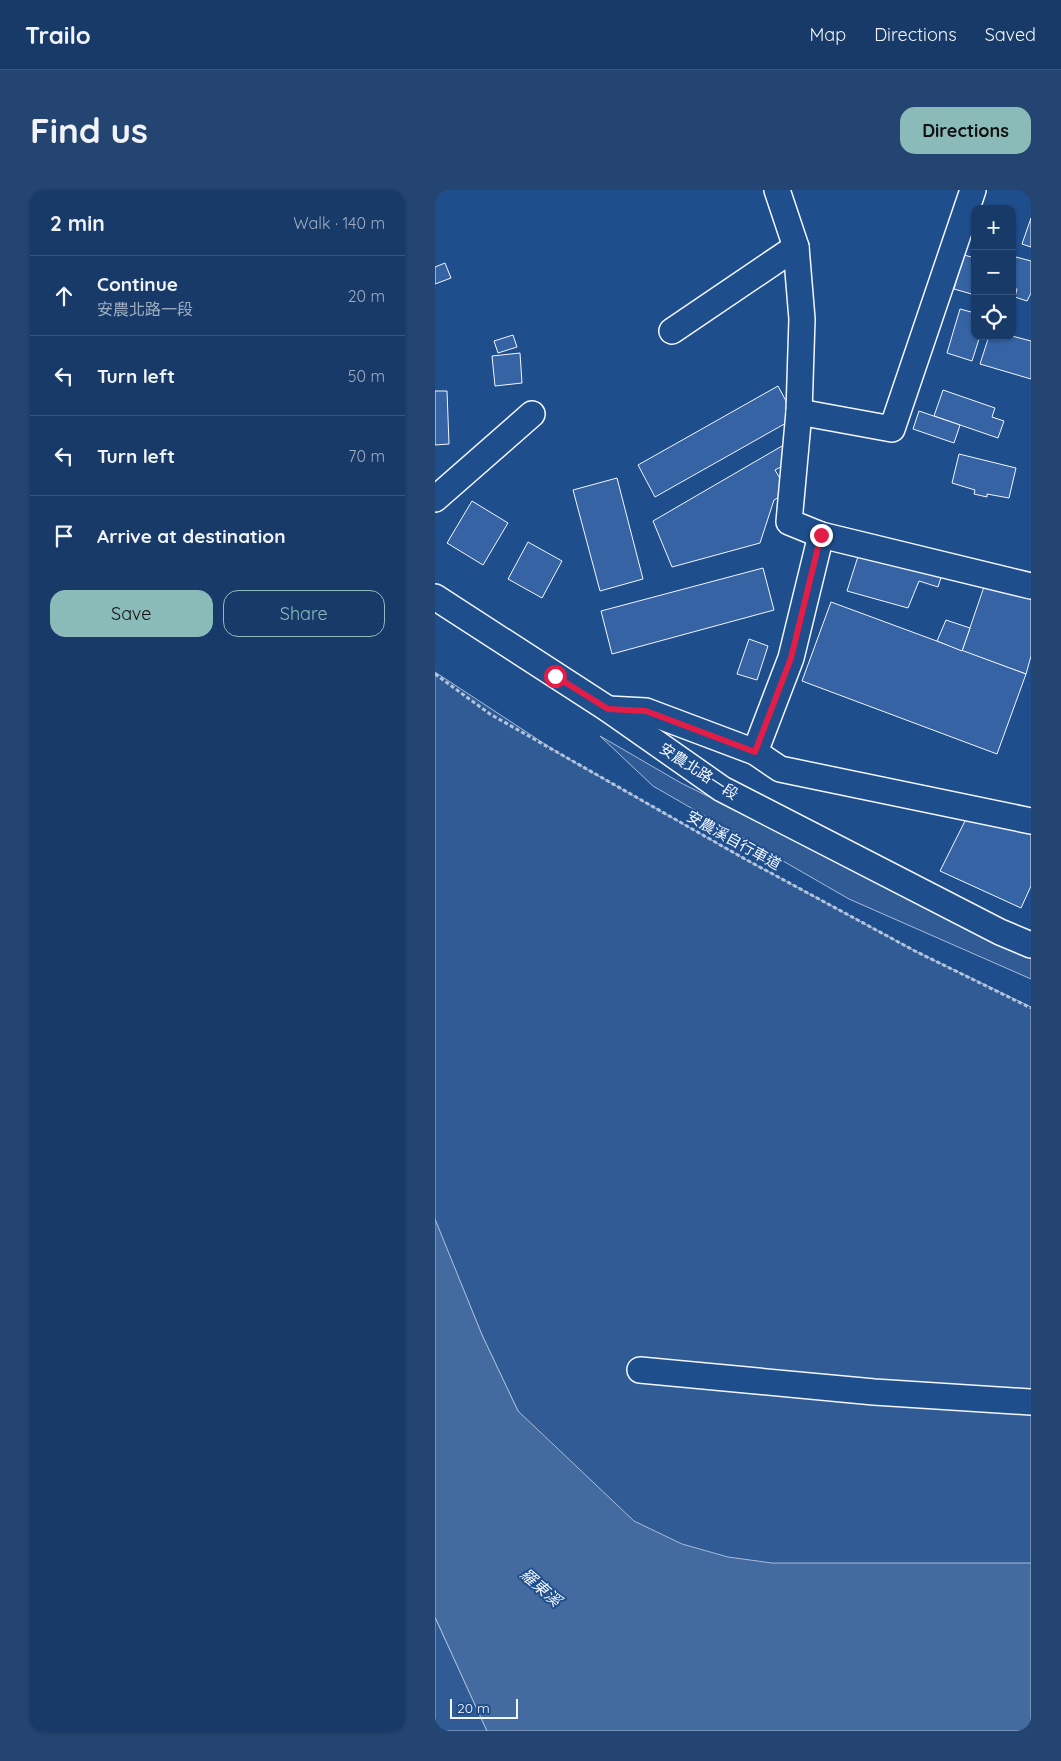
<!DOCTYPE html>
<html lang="en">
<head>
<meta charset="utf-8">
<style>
	body { margin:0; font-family:Quicksand,"Noto Sans TC",sans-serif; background:#244571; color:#f1f3f6 }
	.controls { position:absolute; right:15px; top:15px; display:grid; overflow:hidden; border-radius:10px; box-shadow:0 1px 4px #0004 }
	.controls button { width:45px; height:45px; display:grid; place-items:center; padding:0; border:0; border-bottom:1px solid #36547d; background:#173a69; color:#f1f3f6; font:25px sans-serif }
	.scale { position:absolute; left:15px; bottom:12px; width:68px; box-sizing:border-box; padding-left:5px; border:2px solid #f2f6ff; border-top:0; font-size:14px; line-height:18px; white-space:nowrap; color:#f2f6ff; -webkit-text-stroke:4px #1f4e8c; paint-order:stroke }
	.stop { position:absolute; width:15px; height:15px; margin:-11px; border:4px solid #e11d48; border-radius:50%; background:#fff }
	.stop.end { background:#e11d48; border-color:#fff; box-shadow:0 1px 5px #0008 }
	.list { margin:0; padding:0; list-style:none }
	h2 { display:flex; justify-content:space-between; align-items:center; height:65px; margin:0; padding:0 20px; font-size:21px }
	h2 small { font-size:16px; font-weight:400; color:#9eadc0 }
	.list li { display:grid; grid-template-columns:32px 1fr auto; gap:15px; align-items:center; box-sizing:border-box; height:80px; padding:0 20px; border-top:1px solid #36547d }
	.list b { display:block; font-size:19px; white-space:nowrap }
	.list p { margin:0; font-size:16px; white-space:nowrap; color:#9eadc0 }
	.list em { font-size:16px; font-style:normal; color:#9eadc0 }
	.actions { display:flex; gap:10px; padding:15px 20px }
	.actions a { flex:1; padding:11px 0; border:1px solid #8bbbb9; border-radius:15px; text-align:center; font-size:18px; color:#8bbbb9 }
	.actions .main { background:#8bbbb9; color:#111 }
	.icon { flex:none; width:28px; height:28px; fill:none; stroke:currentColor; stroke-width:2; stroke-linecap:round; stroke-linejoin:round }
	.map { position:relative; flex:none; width:596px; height:1541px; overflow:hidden; border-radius:15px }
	header { display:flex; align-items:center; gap:30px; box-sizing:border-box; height:70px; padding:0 25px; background:#173a69; border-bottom:1px solid #36547d }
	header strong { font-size:24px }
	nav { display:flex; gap:28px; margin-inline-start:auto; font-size:18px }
	.intro { display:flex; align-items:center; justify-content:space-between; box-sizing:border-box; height:120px; padding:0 30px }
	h1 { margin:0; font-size:35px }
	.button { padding:12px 22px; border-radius:15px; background:#8bbbb9; color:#111; font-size:18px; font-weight:700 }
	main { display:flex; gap:30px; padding:0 30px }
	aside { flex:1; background:#173a69; border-radius:15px; box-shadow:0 1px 4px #0004 }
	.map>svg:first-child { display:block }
</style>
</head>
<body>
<header>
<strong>Trailo</strong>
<nav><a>Map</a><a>Directions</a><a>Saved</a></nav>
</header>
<div class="intro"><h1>Find us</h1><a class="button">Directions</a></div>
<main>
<aside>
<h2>2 min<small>Walk · 140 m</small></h2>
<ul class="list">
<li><svg class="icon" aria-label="ahead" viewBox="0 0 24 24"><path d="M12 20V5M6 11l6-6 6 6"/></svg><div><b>Continue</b><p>安農北路一段</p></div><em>20 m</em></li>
<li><svg class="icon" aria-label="left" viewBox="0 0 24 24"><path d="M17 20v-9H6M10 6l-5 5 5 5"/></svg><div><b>Turn left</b></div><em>50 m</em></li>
<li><svg class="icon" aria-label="left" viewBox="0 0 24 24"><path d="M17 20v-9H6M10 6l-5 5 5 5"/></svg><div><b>Turn left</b></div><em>70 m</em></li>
<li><svg class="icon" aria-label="arrive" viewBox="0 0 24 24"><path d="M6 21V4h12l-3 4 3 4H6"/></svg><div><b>Arrive at destination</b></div></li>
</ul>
<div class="actions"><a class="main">Save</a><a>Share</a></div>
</aside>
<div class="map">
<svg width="596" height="1541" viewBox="0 0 596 1541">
	<rect width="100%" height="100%" fill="#1f4e8c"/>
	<g fill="#305b95" stroke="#a8bbd7">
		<path d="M 0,482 L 125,564 L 310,669 L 480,761 L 596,817 L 596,1393 L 217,1366 L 83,1221 L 47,1145 L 0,1030 Z"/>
		<path d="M 165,546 L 246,593 L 596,766 L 596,789 L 414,709 L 218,596 Z"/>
		<path d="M 0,1427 L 4,1436 L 52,1541 L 0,1541 Z"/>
	</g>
	<path fill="#446ba0" stroke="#a8bbd7" d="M 0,1029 L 47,1145 L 83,1221 L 199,1331 L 247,1354 L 293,1367 L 337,1373 L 596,1373 L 596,1541 L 52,1541 L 0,1427 Z"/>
	<g fill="#3563a3" stroke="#f2f6ff">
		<path d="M 596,28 L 596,57 L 587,54 Z"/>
		<path d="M 529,65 L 540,68 L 540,105 L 519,99 Z"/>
		<path d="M 581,67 L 596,71 L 596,103 L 592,111 L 580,107 L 582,99 L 577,98 L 577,78 Z"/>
		<path d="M 10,73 L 16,88 L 0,94 L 0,77 Z"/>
		<path d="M 525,119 L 540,123 L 540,146 L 545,146 L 537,171 L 512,163 Z"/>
		<path d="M 78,145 L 82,157 L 63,163 L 59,151 Z"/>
		<path d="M 554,146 L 577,146 L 596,151 L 596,189 L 545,174 Z"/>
		<path d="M 85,163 L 87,193 L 60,196 L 57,166 Z"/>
		<path d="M 343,196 L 360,228 L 220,307 L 203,275 Z"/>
		<path d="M 508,200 L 560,218 L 557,227 L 569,231 L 563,248 L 499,226 Z"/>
		<path d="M 0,201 L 12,201 L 14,254 L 0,255 Z"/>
		<path d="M 484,221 L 525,235 L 519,253 L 478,239 Z"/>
		<path d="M 347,256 L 355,272 L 340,280 L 353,302 L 339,310 L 325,353 L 237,377 L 218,331 Z"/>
		<path d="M 524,264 L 581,278 L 574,308 L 552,304 L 552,307 L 539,304 L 540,300 L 517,293 Z"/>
		<path d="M 182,288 L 208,389 L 165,401 L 138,300 Z"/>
		<path d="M 37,311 L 73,333 L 48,375 L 12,353 Z"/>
		<path d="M 93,352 L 127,371 L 107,408 L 73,389 Z"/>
		<path d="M 426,357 L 509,378 L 503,397 L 484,391 L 473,418 L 412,401 Z"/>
		<path d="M 328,378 L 339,420 L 177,464 L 166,421 Z"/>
		<path d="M 552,388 L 596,399 L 596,466 L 591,484 L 527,461 Z"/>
		<path d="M 396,412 L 591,484 L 562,564 L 367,491 Z"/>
		<path d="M 511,430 L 535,438 L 527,461 L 502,451 Z"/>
		<path d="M 314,449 L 333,456 L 322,490 L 302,484 Z"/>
		<path d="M 534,623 L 596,642 L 596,696 L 586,718 L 505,681 Z"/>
	</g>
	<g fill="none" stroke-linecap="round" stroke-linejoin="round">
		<defs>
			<g id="minor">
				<path d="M 237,141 L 361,57"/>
				<path d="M 364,222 L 457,239 L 538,0"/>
				<path d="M 0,309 L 97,224"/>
				<path d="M 386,345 L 596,396"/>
				<path d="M 0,407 L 173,519 L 287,599 L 565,742 L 596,755"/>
				<path d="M 173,519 L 211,521 L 320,562 L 345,579 L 596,631"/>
				<path d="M 320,562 L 356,468 L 386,345 L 354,332 L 364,222 L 367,129 L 361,57 L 342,0"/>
				<path d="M 205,1180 L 439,1202 L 596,1212"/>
			</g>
		</defs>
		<use href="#minor" stroke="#f2f6ff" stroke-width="28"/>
		<path stroke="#b3c4dc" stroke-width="3" stroke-dasharray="4 2.5" stroke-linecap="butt" d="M 0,484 L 55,524 L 310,669 L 480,761 L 596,818"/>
		<use href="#minor" stroke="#1f4e8c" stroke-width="25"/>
	</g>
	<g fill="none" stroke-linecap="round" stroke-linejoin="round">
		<path stroke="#e11d48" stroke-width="6" d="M 120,486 L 173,519 L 211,521 L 320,562 L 356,468 L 386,345"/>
	</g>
	<g text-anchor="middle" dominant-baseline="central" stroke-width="4" stroke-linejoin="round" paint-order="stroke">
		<g font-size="15" fill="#f2f6ff" stroke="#1f4e8c">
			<text transform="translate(264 581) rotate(33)">安農北路一段</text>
			<text transform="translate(299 650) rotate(29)">安農溪自行車道</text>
		</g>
		<g font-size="16" font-style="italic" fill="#f2f6ff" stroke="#1f4e8c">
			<text transform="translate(106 1397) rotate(41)">羅東溪</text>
		</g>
	</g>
</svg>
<div class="controls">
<button>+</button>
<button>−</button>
<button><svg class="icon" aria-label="locate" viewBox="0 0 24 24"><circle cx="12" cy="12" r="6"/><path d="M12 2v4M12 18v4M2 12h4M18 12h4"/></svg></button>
</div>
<div class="scale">20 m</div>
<div class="stop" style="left:120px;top:486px"></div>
<div class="stop end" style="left:386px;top:345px"></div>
</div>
</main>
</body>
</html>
